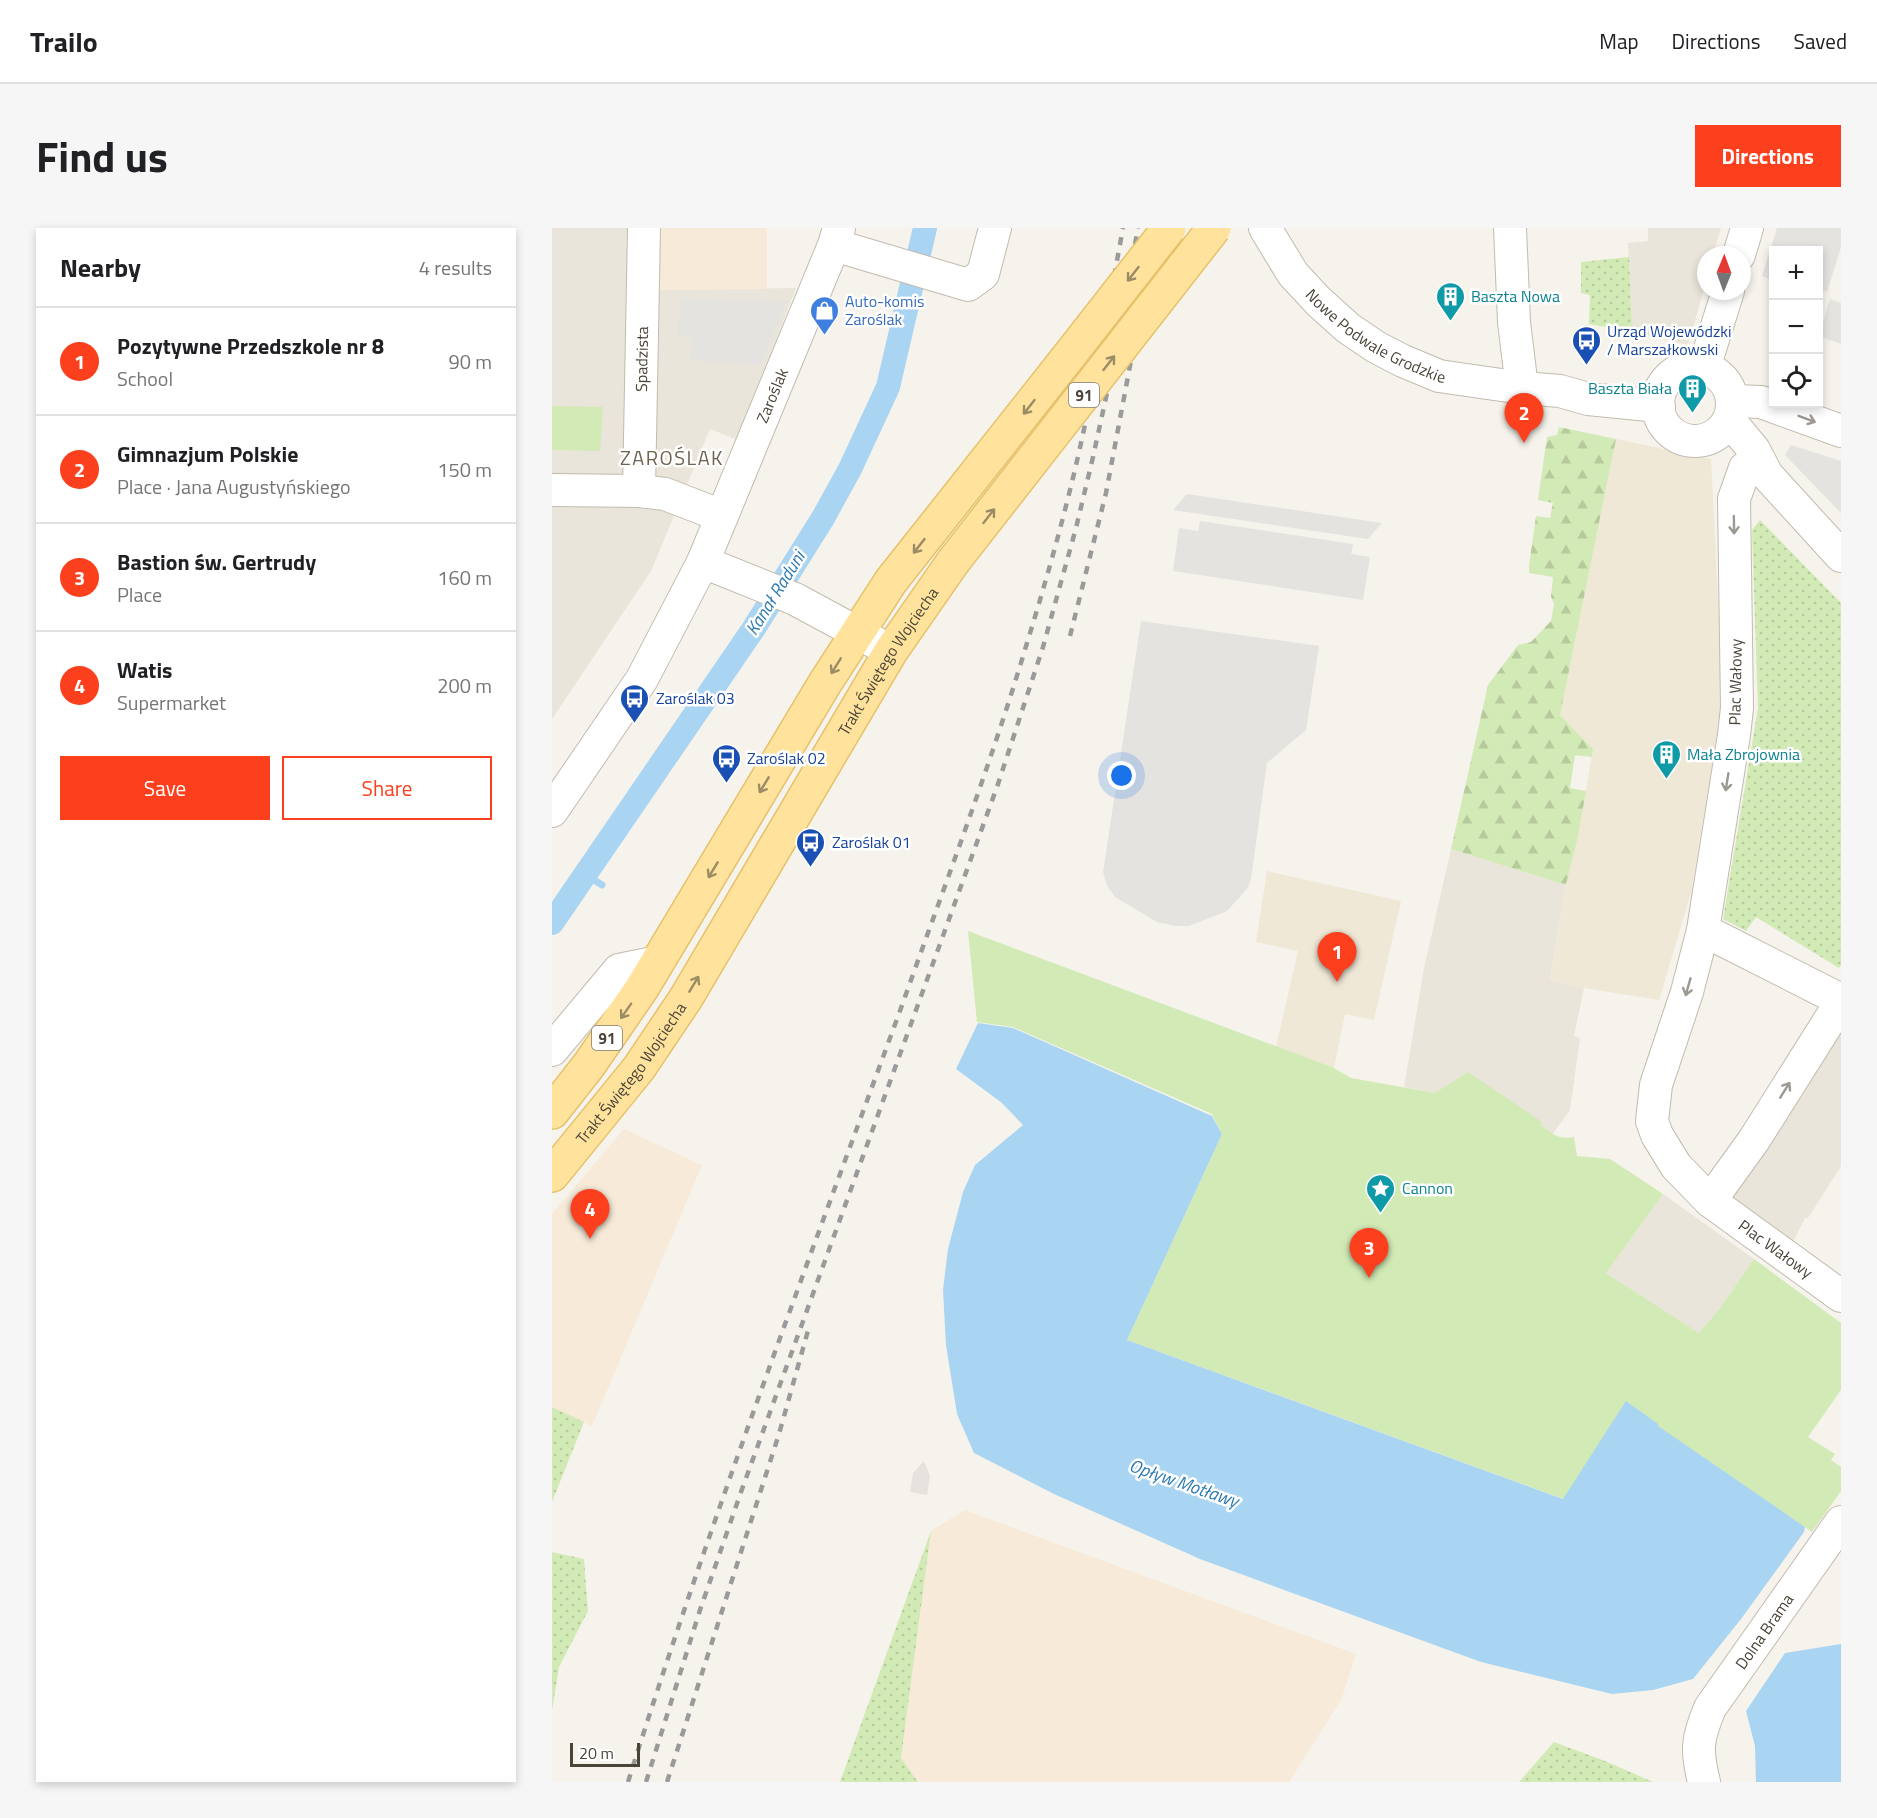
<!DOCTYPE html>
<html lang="en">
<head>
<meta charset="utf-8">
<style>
	body { margin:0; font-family:"Titillium Web",sans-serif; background:#f6f6f6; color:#202124 }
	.controls { position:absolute; right:18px; top:18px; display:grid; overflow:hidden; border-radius:0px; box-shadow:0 3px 9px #0003 }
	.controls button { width:54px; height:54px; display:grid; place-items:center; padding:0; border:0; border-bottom:2px solid #e0e0e0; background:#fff; color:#202124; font:30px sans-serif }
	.compass { position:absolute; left:1145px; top:18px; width:54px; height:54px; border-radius:50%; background:#fff; box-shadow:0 3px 9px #0003; rotate:1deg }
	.scale { position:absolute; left:18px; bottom:15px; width:70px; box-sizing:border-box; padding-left:6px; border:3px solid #4b4439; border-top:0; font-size:16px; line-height:21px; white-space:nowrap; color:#4b4439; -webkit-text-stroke:4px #fff; paint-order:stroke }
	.you { position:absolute; left:570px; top:548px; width:21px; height:21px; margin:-15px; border:4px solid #fff; border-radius:50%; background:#1a73e8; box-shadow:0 0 0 9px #1a73e833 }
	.badge { display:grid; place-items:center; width:39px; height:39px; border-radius:50%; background:#fc3f1d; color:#fff; font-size:20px; font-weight:700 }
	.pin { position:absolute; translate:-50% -50px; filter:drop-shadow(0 2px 3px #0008) }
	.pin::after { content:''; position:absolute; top:32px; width:21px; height:18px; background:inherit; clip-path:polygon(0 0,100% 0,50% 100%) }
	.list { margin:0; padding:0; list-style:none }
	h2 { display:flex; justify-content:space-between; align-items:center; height:78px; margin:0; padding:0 24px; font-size:26px }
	h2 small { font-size:20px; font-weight:400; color:#757577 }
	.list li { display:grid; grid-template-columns:39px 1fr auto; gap:18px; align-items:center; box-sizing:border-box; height:108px; padding:0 24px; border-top:2px solid #e0e0e0 }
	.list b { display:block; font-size:22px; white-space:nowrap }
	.list p { margin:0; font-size:20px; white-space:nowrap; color:#757577 }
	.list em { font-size:20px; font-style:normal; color:#757577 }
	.actions { display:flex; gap:12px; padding:18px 24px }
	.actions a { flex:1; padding:14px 0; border:2px solid #fc3f1d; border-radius:0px; text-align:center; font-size:21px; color:#fc3f1d }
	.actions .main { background:#fc3f1d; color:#fff }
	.icon { flex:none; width:33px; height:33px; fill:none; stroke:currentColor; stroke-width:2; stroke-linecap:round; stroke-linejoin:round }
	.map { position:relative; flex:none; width:1289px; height:1554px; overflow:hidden; border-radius:0px }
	header { display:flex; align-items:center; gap:36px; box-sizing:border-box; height:84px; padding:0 30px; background:#fff; border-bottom:2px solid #e0e0e0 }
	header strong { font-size:28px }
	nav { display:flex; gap:33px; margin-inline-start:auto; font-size:21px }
	.intro { display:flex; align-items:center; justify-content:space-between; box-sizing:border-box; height:144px; padding:0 36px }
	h1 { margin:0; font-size:42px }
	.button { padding:15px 27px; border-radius:0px; background:#fc3f1d; color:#fff; font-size:21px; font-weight:700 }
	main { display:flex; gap:36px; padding:0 36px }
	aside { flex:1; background:#fff; border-radius:0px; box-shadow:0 3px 9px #0003 }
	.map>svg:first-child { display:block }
</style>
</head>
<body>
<header>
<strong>Trailo</strong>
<nav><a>Map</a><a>Directions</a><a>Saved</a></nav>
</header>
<div class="intro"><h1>Find us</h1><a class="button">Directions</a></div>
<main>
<aside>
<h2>Nearby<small>4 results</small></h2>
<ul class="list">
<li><span class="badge">1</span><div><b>Pozytywne Przedszkole nr 8</b><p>School</p></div><em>90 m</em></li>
<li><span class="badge">2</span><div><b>Gimnazjum Polskie</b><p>Place · Jana Augustyńskiego</p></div><em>150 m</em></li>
<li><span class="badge">3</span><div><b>Bastion św. Gertrudy</b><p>Place</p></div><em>160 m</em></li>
<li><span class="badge">4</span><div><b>Watis</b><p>Supermarket</p></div><em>200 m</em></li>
</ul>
<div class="actions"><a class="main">Save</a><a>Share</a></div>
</aside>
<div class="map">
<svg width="1289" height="1554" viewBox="0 0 1289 1554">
	<defs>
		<pattern id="grass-dots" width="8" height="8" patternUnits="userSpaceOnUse" patternTransform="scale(1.5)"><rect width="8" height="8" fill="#d2eab5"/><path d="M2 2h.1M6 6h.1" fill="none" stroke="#b6ca9c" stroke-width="1.8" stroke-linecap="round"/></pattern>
		<pattern id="forest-firs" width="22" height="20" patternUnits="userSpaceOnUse" patternTransform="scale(1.5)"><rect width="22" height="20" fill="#d2eab5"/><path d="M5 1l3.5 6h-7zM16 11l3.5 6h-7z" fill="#b6ca9c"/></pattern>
	</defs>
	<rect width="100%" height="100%" fill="#f6f3ec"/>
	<g fill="#eae5da">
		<path d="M 0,0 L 102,0 L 102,62 L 244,60 L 186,212 L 158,201 L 99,343 L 0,491 Z"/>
		<path d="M 1096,0 L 1169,0 L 1161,27 L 1154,27 L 1154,54 L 1136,117 L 1080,104 L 1076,15 L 1096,13 Z"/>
		<path d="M 899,621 L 1014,657 L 998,751 L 1032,760 L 1022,808 L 1028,810 L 1018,882 L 1000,907 L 989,897 L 990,894 L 883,865 L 852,859 L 872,740 Z"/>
		<path d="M 1289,803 L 1289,938 L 1256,990 L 1253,990 L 1241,1014 L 1178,972 Z"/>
		<path d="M 1111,966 L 1202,1031 L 1168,1080 L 1147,1105 L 1054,1045 Z"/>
	</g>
	<g fill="#f7ead8">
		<path d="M 102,0 L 215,0 L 215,61 L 102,62 Z"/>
		<path d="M 72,901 L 150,937 L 40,1198 L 0,1179 L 0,986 Z"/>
		<path d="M 413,1282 L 804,1426 L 790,1470 L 737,1554 L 366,1554 L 349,1530 L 379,1303 Z"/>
	</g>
	<path fill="#e6e2dd" d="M 372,1233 L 378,1248 L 375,1267 L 358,1264 L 361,1245 Z"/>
	<g fill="#efe8d6">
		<path d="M 1064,211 L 1159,231 L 1171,470 L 1139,665 L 1107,772 L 1032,760 L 998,752 L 1017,639 L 1025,613 L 1041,521 L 1008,487 Z"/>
		<path d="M 715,643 L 849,673 L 822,792 L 793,786 L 782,840 L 724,819 L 746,723 L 704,714 Z"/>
	</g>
	<g fill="url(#grass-dots)">
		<path d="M 1077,29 L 1080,104 L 1037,96 L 1038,67 L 1029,65 L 1029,34 Z"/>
		<path d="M 1208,292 L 1289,375 L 1289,737 L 1287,740 L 1204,689 L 1194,703 L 1171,691 L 1206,480 L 1200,302 Z"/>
		<path d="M 0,1179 L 32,1194 L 0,1274 Z"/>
		<path d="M 379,1303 L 349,1530 L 366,1554 L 288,1554 Z"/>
		<path d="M 0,1324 L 32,1331 L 36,1383 L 7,1439 L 0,1483 Z"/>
		<path d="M 1002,1514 L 1053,1533 L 1101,1554 L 967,1554 Z"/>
	</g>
	<path fill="url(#forest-firs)" d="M 1007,199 L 1064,211 L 1008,487 L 1041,521 L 1040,529 L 1023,527 L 1018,560 L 1034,563 L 1025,613 L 1018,639 L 1014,657 L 899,621 L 936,457 L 966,417 L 979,414 L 999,393 L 1002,376 L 999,369 L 1001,349 L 977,345 L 977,338 L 984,288 L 998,290 L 1001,275 L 986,272 L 995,209 L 1005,207 Z"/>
	<g fill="#d2eab5">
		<path d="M 0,178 L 51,179 L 48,223 L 0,222 Z"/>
		<path d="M 416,703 L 782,840 L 799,850 L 883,865 L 916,844 L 990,894 L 989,897 C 1000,906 1007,912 1022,909 L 1025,928 L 1058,931 L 1111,966 L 1054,1045 L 1147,1105 L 1168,1080 L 1202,1031 L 1289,1095 L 1289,1162 L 1256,1209 L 1283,1226 L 1279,1232 L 1289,1239 L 1289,1263 L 1260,1304 L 1105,1198 L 1012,1271 L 575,1112 L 670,906 L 660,886 L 461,799 L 425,794 Z"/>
	</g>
	<g fill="#e5e3e0">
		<path d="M 1225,0 L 1289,0 L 1289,19 L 1275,64 L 1267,61 L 1266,22 L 1222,22 L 1221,52 L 1210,48 Z"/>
		<path d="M 129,70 L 150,71 L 236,73 L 208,138 L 138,132 L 141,110 L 125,108 Z"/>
		<path d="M 1278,71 L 1289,75 L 1289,116 L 1267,108 Z"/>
		<path d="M 1239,217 L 1289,233 L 1289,285 L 1233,227 Z"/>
		<path d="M 635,266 L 830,295 L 816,311 L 621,282 Z"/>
		<path d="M 648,293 L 801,316 L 799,326 L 818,329 L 811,372 L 621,343 L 627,300 L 646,303 Z"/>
		<path d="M 589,393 L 767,418 L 754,502 L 715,535 L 699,651 L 695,661 L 675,683 L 637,698 L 624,698 L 605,694 L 563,669 L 555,658 L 551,644 Z"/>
	</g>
	<g fill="#a9d4f2">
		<path d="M 426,795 L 461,800 L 660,888 L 670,906 L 575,1112 L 1011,1271 L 1074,1173 L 1106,1196 L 1106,1198 L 1253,1299 L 1252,1304 L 1189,1391 L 1141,1451 L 1101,1462 L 1060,1466 L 929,1434 L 648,1331 L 502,1266 L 422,1225 L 405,1186 L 394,1117 L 391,1062 L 396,1021 L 411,964 L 423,937 L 471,897 L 450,875 L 404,841 Z"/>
		<path d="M 1289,1416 L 1289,1554 L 1204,1554 L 1203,1518 L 1194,1483 L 1233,1425 Z"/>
	</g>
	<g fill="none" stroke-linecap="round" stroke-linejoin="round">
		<path stroke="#a9d4f2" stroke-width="7" d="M 34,647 L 50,657"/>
		<path stroke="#a9d4f2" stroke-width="24" d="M 0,695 L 202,400 L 271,290 L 298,241 L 336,159 L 373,0"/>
		<defs>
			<g id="minor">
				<path id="s1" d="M 713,0 L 741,46 L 766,73 L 796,100 L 824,119 L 851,133 L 887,148 L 970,160 L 1008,163 L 1036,171 L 1107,178"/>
				<path d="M 958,0 L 962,94 L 970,160"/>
				<path d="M 282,17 L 416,57 L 431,46 L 443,0"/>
				<path d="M 1187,27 L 1195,0"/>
				<circle cx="1143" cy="176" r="37"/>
				<path d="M 1152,140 L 1176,63"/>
				<path d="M 1180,173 L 1209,174 L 1289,203"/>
				<path d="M 1177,192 L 1202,222 L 1215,247 L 1289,328"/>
				<path id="s2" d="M 1193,240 L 1182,271 L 1185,480 L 1182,507 L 1151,702 L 1135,764 L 1104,857 L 1100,893 L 1105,907 L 1124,938 L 1158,973 L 1289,1068"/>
				<path d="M 0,262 L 87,263 L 113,266 L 170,288"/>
				<path id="s3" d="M 87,263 L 92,0"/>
				<path d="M 151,334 L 243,371 L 339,423"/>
				<path id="s4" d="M 0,583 L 90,451 L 151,334 L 282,17 L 287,0"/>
				<path d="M 1151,702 L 1289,772"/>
				<path d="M 0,822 L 67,742 L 106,734"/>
				<path d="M 1158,973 L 1202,912 L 1289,774"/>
				<path id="s5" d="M 1152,1554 C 1144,1522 1145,1511 1158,1480 L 1289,1294"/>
			</g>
			<g id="major">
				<path d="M 0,884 L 37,837 L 90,760 L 273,455 L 339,353 L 513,133"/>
				<path id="s6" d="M 0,947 L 87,840 L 134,770 L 339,423 L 401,334"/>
			</g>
		</defs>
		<use href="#minor" stroke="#c2bbae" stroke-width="34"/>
		<use href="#major" stroke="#e6c16a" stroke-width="36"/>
		<use href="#minor" stroke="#fff" stroke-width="32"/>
		<use href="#major" stroke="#ffe39c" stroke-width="33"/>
		<g stroke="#9a9a9a" stroke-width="4.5" stroke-dasharray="8 8" stroke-linecap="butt">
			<path d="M 601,93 L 618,0"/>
			<path d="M 518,408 L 554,265 L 604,0"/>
			<path d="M 76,1554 C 158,1293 255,1037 349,780 C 392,659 438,539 475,415 C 499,337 521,258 537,177 C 550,118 560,59 571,0"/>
			<path d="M 94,1554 L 148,1382 L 189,1264 L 445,559 L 491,419 L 524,300 L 541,229 L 560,142 L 586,0"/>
			<path d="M 115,1554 L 227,1206 L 257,1099"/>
		</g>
		<defs>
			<g id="major-bridge">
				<path d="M 513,133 L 617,0"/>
				<path d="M 401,334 L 662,0"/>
			</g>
		</defs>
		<use href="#major-bridge" stroke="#e6c16a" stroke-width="36" stroke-linecap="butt"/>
		<use href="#major-bridge" stroke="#ffe39c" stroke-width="33"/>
	</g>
	<defs><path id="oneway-shaft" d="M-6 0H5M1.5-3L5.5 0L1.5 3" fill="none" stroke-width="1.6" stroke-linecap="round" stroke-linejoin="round" transform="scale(1.5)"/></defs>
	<g stroke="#9c8c66">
		<use href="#oneway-shaft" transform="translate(581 46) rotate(128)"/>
		<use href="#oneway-shaft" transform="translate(557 135) rotate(-52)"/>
		<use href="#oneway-shaft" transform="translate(477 179) rotate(128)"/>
		<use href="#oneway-shaft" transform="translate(437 288) rotate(-52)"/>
		<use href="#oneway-shaft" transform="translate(367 318) rotate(128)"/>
		<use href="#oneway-shaft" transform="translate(284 438) rotate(122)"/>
		<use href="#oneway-shaft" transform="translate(212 557) rotate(121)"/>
		<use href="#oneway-shaft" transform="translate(161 642) rotate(121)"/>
		<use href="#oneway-shaft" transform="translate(142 756) rotate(-59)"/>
		<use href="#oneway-shaft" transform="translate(74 783) rotate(125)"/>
	</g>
	<g stroke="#9c9892">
		<use href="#oneway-shaft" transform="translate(1255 191) rotate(20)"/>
		<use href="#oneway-shaft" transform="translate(1182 297) rotate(89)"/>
		<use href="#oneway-shaft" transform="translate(1175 554) rotate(99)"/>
		<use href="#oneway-shaft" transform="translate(1136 759) rotate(106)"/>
		<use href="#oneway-shaft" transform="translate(1233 862) rotate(-58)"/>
	</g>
	<defs>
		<symbol id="building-pin" viewBox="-11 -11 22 30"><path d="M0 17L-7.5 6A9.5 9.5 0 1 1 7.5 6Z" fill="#0f9aa8" stroke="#fff"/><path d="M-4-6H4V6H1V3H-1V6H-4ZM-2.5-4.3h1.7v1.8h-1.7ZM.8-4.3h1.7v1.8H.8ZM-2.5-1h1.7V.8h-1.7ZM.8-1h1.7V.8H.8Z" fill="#fff"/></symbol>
		<symbol id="shop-pin" viewBox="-11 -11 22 30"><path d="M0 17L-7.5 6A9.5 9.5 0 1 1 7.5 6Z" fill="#3f7fe0" stroke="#fff"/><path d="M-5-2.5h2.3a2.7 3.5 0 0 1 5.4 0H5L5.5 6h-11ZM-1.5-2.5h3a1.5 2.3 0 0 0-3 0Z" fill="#fff"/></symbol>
		<symbol id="bus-pin" viewBox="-11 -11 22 30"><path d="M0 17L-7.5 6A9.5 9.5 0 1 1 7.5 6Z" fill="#1a4fb4" stroke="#fff"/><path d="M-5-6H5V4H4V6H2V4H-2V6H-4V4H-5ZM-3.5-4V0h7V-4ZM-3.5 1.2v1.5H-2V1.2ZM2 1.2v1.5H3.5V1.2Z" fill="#fff"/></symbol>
		<symbol id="sight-pin" viewBox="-11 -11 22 30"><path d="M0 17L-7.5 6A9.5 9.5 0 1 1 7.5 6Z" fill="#0f9aa8" stroke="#fff"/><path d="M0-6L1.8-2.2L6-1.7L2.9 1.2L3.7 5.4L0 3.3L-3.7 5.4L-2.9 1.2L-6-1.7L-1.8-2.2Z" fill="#fff"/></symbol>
	</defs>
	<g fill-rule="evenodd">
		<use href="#building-pin" x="882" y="52" width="33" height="45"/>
		<use href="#shop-pin" x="256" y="66" width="33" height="45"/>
		<use href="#bus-pin" x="1018" y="96" width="33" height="45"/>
		<use href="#building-pin" x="1124" y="144" width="33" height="45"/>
		<use href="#bus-pin" x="66" y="454" width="33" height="45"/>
		<use href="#building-pin" x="1098" y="510" width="33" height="45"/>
		<use href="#bus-pin" x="158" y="514" width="33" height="45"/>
		<use href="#bus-pin" x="242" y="598" width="33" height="45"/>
		<use href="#sight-pin" x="812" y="944" width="33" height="45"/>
	</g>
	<g text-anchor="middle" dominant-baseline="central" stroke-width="5" stroke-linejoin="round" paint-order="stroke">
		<g fill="#fff" stroke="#817c74" stroke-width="1.5">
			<rect x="517" y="155" width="30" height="24" rx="4.5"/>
			<rect x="40" y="798" width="30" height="24" rx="4.5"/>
		</g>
		<g font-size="15" font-weight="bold" fill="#4b4439">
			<text x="532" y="167">91</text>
			<text x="55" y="810">91</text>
		</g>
		<g font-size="16" fill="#0d838f" stroke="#fff" text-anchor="start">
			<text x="919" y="68">Baszta Nowa</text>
			<text x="1120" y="160" text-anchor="end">Baszta Biała</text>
			<text x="1135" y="526">Mała Zbrojownia</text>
			<text x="850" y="960">Cannon</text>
		</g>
		<g font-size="16" fill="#366cbe" stroke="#fff" text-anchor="start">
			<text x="293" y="73">Auto-komis<tspan x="293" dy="18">Zaroślak</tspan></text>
		</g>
		<g font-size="16" fill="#164399" stroke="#fff" text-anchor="start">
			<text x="1055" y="103">Urząd Wojewódzki<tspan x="1055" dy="18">/ Marszałkowski</tspan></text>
			<text x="104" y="470">Zaroślak 03</text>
			<text x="195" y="530">Zaroślak 02</text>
			<text x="280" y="614">Zaroślak 01</text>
		</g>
		<g font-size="16" fill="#4b4439" stroke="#fff">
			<text stroke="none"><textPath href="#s1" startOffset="159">Nowe Podwale Grodzkie</textPath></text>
			<text stroke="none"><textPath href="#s3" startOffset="132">Spadzista</textPath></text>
			<text stroke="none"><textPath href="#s4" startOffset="472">Zaroślak</textPath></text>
			<text stroke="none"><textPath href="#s6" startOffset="615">Trakt Świętego Wojciecha</textPath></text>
			<text transform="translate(1183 454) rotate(-89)">Plac Wałowy</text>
			<text stroke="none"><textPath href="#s6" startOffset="129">Trakt Świętego Wojciecha</textPath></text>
			<text stroke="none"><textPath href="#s2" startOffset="846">Plac Wałowy</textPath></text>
			<text stroke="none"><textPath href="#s5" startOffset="170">Dolna Brama</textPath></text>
		</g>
		<g font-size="18" font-style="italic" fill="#2e7ab2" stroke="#fff">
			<text transform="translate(223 365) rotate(-58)">Kanał Raduni</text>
			<text transform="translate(632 1255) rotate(19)">Opływ Motławy</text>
		</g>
		<g font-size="20" letter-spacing="1.5" fill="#6e6250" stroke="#fff">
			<text x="120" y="229">ZAROŚLAK</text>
		</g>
	</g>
</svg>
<div class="controls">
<button>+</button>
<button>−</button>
<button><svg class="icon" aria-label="locate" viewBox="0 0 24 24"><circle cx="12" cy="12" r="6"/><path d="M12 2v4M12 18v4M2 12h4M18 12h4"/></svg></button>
</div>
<svg class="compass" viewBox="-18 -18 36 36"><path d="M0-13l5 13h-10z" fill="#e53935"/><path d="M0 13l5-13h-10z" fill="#757577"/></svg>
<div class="scale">20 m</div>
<div class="you"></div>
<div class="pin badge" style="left:785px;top:754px">1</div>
<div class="pin badge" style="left:972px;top:215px">2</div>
<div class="pin badge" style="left:817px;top:1050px">3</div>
<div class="pin badge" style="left:38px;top:1011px">4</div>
</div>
</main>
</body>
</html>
